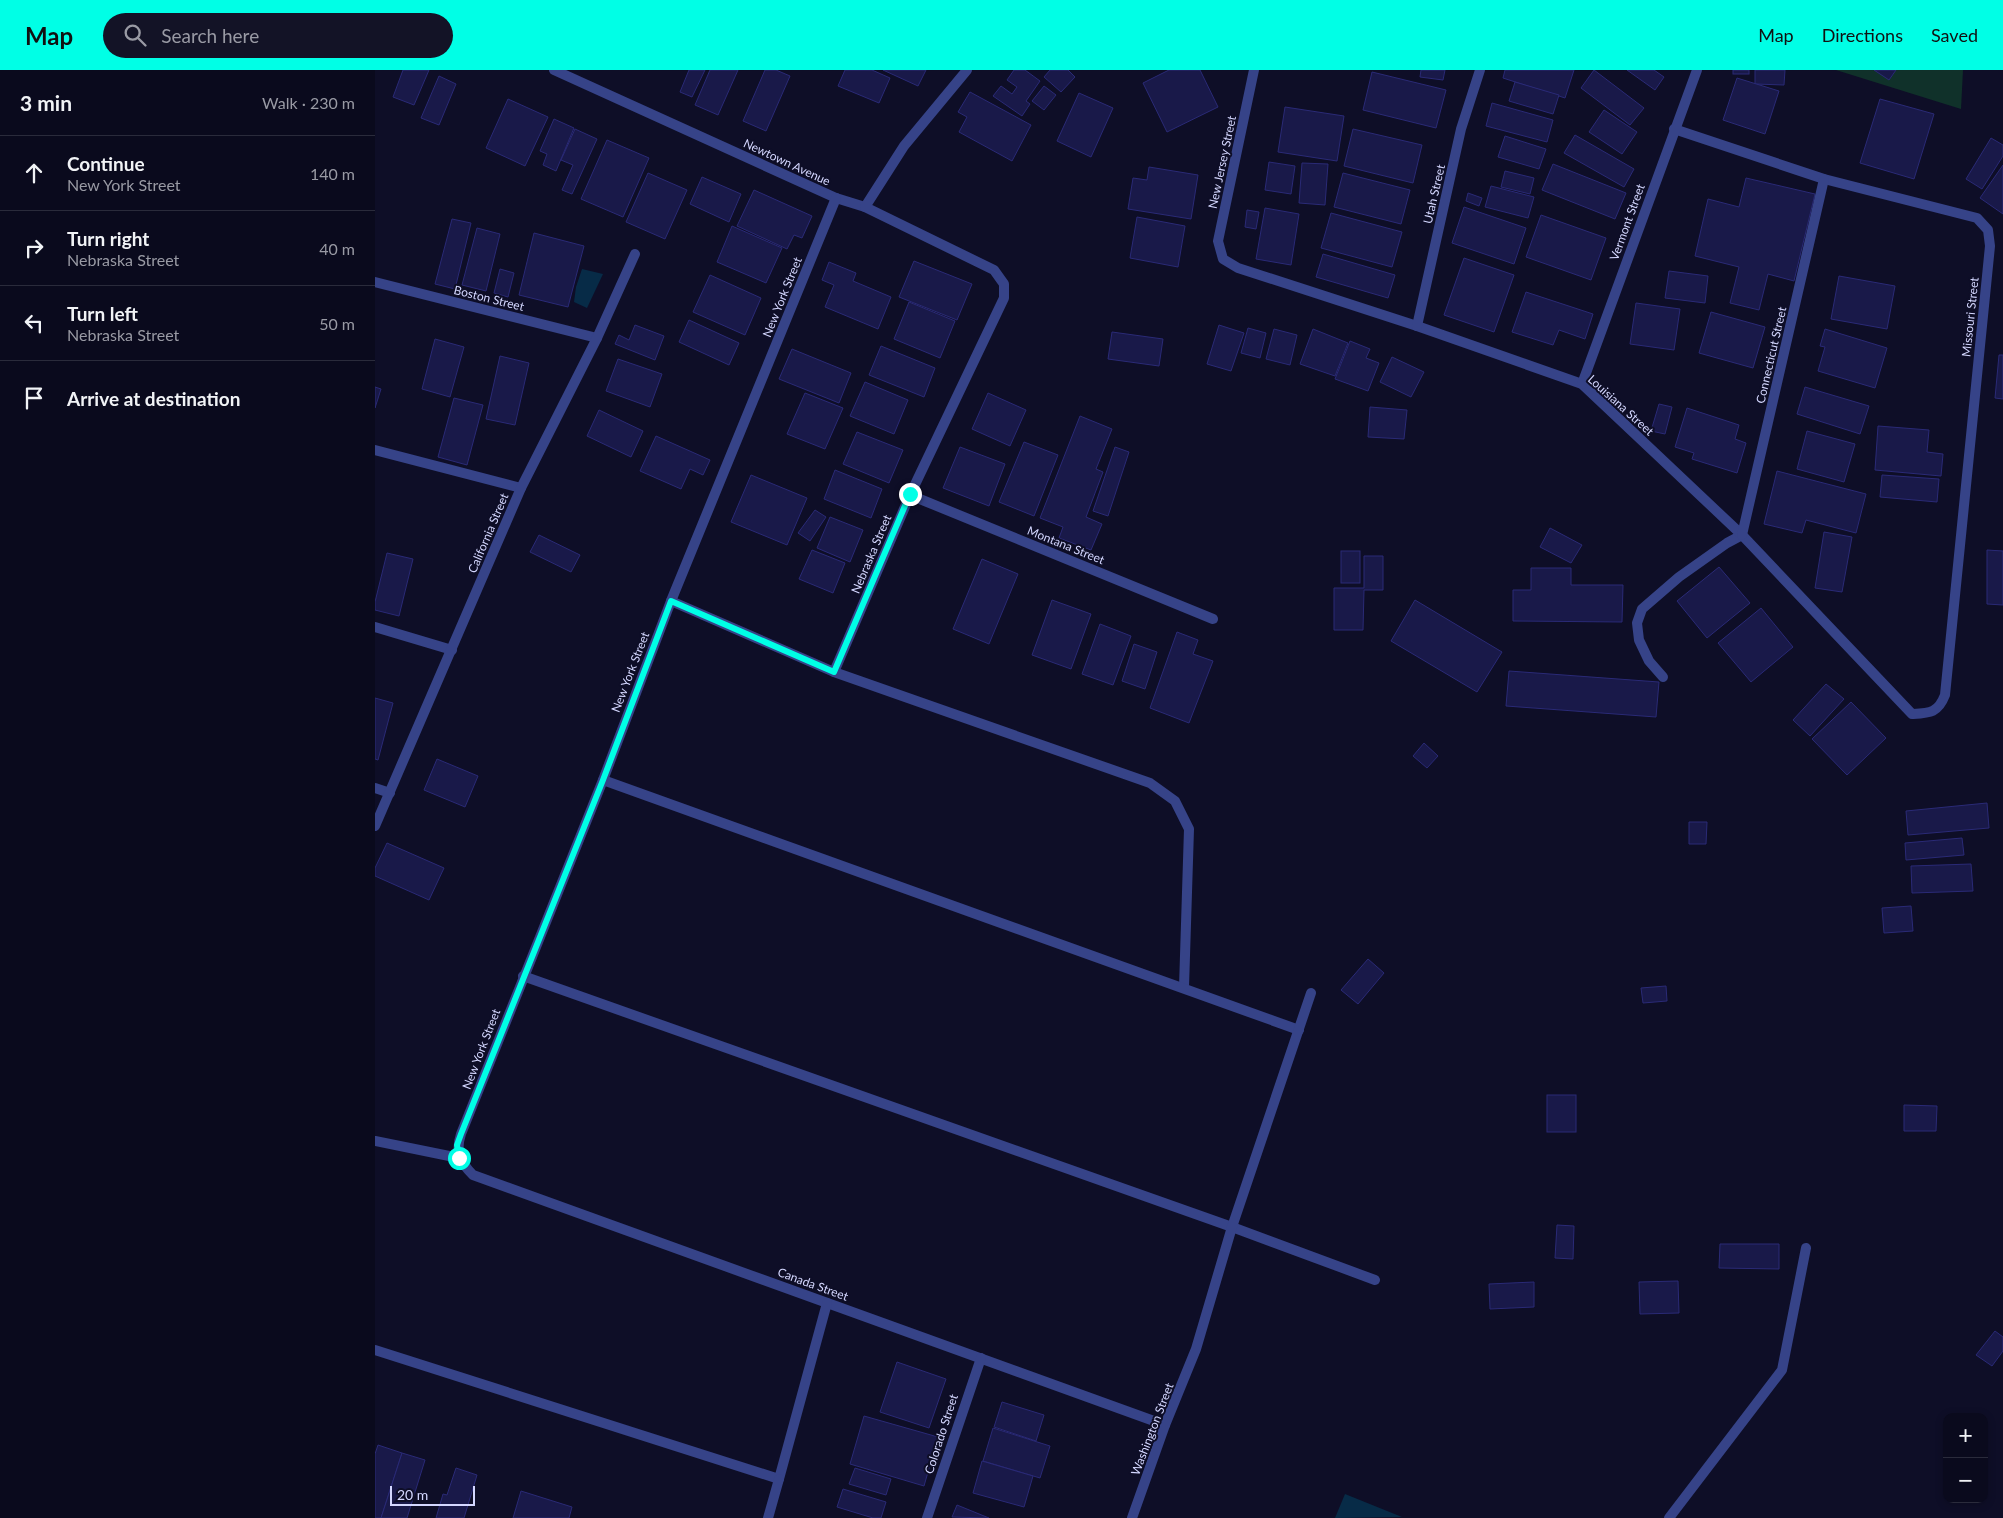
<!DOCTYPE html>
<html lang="en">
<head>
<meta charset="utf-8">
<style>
	body { margin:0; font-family:Lato,sans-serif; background:#131326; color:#f1f3f6 }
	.controls { position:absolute; right:15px; bottom:15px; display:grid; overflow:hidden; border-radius:10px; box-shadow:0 2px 8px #0003 }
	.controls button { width:45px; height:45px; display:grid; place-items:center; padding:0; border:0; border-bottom:1px solid #2a2b3b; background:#0a0a1d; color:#f1f3f6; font:25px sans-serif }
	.scale { position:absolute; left:15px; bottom:12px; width:85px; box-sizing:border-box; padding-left:5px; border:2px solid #d4d7ff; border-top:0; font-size:14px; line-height:18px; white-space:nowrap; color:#d4d7ff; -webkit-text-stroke:4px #0e0e27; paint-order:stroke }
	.stop { position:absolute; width:15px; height:15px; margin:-11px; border:4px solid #00ffe6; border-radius:50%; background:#fff }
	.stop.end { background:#00ffe6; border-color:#fff; box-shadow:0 1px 5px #0008 }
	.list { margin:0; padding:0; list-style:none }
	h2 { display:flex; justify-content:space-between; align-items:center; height:65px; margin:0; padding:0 20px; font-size:21px }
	h2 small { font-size:16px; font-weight:400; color:#999aa4 }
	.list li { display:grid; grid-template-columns:32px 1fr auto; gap:15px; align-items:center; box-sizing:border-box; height:75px; padding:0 20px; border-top:1px solid #2a2b3b }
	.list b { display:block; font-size:19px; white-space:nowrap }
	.list p { margin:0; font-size:16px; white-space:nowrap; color:#999aa4 }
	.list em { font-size:16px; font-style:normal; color:#999aa4 }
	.icon { flex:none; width:28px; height:28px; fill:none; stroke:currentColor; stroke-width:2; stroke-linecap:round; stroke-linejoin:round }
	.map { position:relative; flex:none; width:1628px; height:1448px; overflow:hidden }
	header { display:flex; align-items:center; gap:30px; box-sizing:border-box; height:70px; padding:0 25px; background:#00ffe6; color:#111 }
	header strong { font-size:24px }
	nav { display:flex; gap:28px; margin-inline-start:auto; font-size:18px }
	.search { width:350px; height:45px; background:#131326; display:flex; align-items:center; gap:12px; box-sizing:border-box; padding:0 18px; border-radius:28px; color:#999aa4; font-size:19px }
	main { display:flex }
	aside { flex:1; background:#0a0a1d }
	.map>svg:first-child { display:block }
</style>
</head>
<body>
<header>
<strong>Map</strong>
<div class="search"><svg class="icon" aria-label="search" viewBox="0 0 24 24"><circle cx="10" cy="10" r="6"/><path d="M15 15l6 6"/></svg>Search here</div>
<nav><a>Map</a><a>Directions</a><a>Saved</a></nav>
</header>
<main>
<aside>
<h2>3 min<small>Walk · 230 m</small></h2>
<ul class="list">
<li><svg class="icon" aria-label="ahead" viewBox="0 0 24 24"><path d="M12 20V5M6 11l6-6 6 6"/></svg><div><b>Continue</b><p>New York Street</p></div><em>140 m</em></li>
<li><svg class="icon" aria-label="right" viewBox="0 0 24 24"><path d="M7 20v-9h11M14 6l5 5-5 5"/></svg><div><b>Turn right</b><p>Nebraska Street</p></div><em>40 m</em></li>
<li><svg class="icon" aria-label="left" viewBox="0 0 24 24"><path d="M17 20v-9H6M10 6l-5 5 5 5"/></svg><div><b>Turn left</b><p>Nebraska Street</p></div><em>50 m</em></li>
<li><svg class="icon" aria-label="arrive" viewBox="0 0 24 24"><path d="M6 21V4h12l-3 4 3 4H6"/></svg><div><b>Arrive at destination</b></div></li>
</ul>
</aside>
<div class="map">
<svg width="1628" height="1448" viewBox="0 0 1628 1448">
	<rect width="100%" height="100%" fill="#0e0e27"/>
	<path fill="#10312a" d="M 1461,0 L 1588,0 L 1586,39 Z"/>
	<g fill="#072b47">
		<path d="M 207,199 L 228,204 L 212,238 L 199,232 L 201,217 Z"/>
		<path d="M 970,1424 L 1027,1447 L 960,1448 Z"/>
	</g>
	<g fill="#191949" stroke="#2a2a76">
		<path d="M 28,0 L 54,0 L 39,35 L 18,27 Z"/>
		<path d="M 314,0 L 330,0 L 317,27 L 305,22 Z"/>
		<path d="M 335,0 L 363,0 L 343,45 L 320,35 Z"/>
		<path d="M 390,0 L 401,0 L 415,6 L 391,61 L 368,51 Z"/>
		<path d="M 470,0 L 497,0 L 515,8 L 504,33 L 463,16 Z"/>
		<path d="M 508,0 L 551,0 L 543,16 Z"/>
		<path d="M 639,0 L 650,0 L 665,11 L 651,31 L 655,34 L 647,46 L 618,26 L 626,16 L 637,24 L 642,17 L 632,10 Z"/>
		<path d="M 675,0 L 693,0 L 700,7 L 686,22 L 669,7 Z"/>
		<path d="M 794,0 L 825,0 L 843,37 L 792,62 L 768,13 Z"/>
		<path d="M 1046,0 L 1070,0 L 1068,10 L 1045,7 Z"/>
		<path d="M 1130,0 L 1199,0 L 1190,28 L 1128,8 Z"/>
		<path d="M 1219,0 L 1269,38 L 1255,55 L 1206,18 Z"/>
		<path d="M 1252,0 L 1279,0 L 1289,7 L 1280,20 Z"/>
		<rect x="1358" y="0" width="16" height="4"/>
		<path d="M 1380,0 L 1410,0 L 1409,15 L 1380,14 Z"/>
		<path d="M 1499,0 L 1521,0 L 1514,10 Z"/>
		<path d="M 997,2 L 1071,20 L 1061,58 L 988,40 Z"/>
		<path d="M 64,6 L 81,14 L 64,55 L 46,48 Z"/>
		<path d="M 1362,8 L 1404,21 L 1390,64 L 1348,50 Z"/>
		<path d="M 1140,12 L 1184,25 L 1178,44 L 1134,31 Z"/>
		<path d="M 669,16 L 681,25 L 669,40 L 657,31 Z"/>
		<path d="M 595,22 L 656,55 L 637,91 L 584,62 L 592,47 L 583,42 Z"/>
		<path d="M 704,23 L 738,38 L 716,87 L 682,71 Z"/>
		<path d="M 133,29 L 173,47 L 150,96 L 111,78 Z"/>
		<path d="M 1505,29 L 1559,44 L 1539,109 L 1485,93 Z"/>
		<path d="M 1117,33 L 1178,50 L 1172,72 L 1111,56 Z"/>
		<path d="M 910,37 L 969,46 L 962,91 L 903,82 Z"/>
		<path d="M 1229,40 L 1262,62 L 1247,84 L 1214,62 Z"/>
		<path d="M 179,49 L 199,58 L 181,101 L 168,95 L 172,84 L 165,81 Z"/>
		<path d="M 200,59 L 222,69 L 197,124 L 187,120 L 198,95 L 186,90 Z"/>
		<path d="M 978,59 L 1047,75 L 1038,113 L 969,96 Z"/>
		<path d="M 1200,65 L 1259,99 L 1249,117 L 1189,83 Z"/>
		<path d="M 1130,66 L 1171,79 L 1164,99 L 1123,87 Z"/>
		<path d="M 1616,68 L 1628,75 L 1628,86 L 1607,119 L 1591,109 Z"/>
		<path d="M 232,70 L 274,88 L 248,147 L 206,129 Z"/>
		<path d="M 894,92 L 920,96 L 916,124 L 890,120 Z"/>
		<path d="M 927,93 L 953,94 L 950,135 L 924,133 Z"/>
		<path d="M 1178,94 L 1251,123 L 1240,149 L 1167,120 Z"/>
		<path d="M 1628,95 L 1628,144 L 1605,128 Z"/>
		<path d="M 774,97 L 823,105 L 816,149 L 753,139 L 758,108 L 772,110 Z"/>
		<path d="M 1130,101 L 1159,108 L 1155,124 L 1126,117 Z"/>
		<path d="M 273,103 L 312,120 L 290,169 L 251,152 Z"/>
		<path d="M 968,103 L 1035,120 L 1026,154 L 959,137 Z"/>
		<path d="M 327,107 L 366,124 L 354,152 L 315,134 Z"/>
		<path d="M 1371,108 L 1440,124 L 1419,211 L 1393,204 L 1384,240 L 1355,233 L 1364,197 L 1320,186 L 1333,129 L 1364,137 Z"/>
		<path d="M 1116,116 L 1159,127 L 1153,148 L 1110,137 Z"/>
		<path d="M 379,120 L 437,146 L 427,168 L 419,165 L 412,179 L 362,156 Z"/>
		<path d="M 1093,123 L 1107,128 L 1104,136 L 1091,131 Z"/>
		<path d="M 1089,137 L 1151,158 L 1139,194 L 1077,173 Z"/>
		<path d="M 890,138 L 924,144 L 916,195 L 881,189 Z"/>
		<path d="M 872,140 L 884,142 L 881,159 L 870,157 Z"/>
		<path d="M 956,143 L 1027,162 L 1017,197 L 946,178 Z"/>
		<path d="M 1166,145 L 1231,168 L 1216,210 L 1151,187 Z"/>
		<path d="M 762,147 L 810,156 L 803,197 L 755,188 Z"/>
		<path d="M 77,149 L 96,153 L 80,219 L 60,214 Z"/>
		<path d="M 357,156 L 407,178 L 391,213 L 342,192 Z"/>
		<path d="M 102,158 L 125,164 L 111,221 L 87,215 Z"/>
		<path d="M 159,163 L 209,176 L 193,237 L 144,225 Z"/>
		<path d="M 948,184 L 1020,205 L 1013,228 L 941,207 Z"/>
		<path d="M 1089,188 L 1139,205 L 1119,262 L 1069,245 Z"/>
		<path d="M 539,191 L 597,214 L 582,250 L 524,227 Z"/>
		<path d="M 454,192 L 481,203 L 478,211 L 516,227 L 503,259 L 450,237 L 459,215 L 447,210 Z"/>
		<path d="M 125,199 L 139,203 L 133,227 L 119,223 Z"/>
		<path d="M 1294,201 L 1333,206 L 1330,233 L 1290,228 Z"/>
		<path d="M 335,205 L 386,228 L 370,265 L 318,242 Z"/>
		<path d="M 1464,206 L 1520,216 L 1512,259 L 1456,249 Z"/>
		<path d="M 1151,222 L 1218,244 L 1210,269 L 1184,260 L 1178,275 L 1137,262 Z"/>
		<path d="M 534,232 L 580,251 L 565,288 L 519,269 Z"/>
		<path d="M 1261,233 L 1305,239 L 1299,280 L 1255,274 Z"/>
		<path d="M 1336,242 L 1390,257 L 1378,298 L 1324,283 Z"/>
		<path d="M 314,250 L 364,273 L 354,295 L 304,272 Z"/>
		<path d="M 260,255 L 289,266 L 280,290 L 240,274 L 244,265 L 254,270 Z"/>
		<path d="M 844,255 L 869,263 L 856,301 L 832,294 Z"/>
		<path d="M 873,258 L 891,263 L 885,288 L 866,283 Z"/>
		<path d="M 899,259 L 922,265 L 915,295 L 891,289 Z"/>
		<path d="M 938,259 L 973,273 L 960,306 L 925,294 Z"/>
		<path d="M 1450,259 L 1512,278 L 1500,318 L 1443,301 L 1450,277 L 1445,276 Z"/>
		<path d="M 737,262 L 788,269 L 784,296 L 733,289 Z"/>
		<path d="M 60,269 L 89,277 L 75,327 L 47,319 Z"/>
		<path d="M 975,271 L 995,279 L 991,288 L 1004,293 L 993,321 L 960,309 Z"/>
		<path d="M 506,276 L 560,298 L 549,327 L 494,305 Z"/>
		<path d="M 417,279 L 476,303 L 464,333 L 404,309 Z"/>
		<path d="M 1624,285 L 1628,285 L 1628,329 L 1620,328 Z"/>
		<path d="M 125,286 L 154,293 L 140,355 L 111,349 Z"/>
		<path d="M 1017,287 L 1049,302 L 1036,327 L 1005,312 Z"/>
		<path d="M 243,289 L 287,304 L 275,337 L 231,321 Z"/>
		<path d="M 490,312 L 533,330 L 519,364 L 475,346 Z"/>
		<path d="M 0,317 L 6,319 L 0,338 Z"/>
		<path d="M 1430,317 L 1494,336 L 1485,364 L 1422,344 Z"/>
		<path d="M 430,323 L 468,338 L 450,379 L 412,364 Z"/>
		<path d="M 613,323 L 651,340 L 635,376 L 597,359 Z"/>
		<path d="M 79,328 L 108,335 L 92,395 L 63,387 Z"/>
		<path d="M 1284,334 L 1297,337 L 1290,364 L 1276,361 Z"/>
		<path d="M 995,337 L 1032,340 L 1029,369 L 993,367 Z"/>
		<path d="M 1312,338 L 1364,355 L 1360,369 L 1371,373 L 1362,403 L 1317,389 L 1319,383 L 1300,377 Z"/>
		<path d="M 224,340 L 268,361 L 256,387 L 212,366 Z"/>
		<path d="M 705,346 L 737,359 L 721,399 L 728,402 L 711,447 L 727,454 L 716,480 L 684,468 L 688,457 L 665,448 Z"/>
		<path d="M 1503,356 L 1554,360 L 1552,382 L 1568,384 L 1566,406 L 1500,400 Z"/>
		<path d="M 1432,361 L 1480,374 L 1469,412 L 1422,399 Z"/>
		<path d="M 482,362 L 528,380 L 514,413 L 468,394 Z"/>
		<path d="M 281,366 L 335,390 L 328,405 L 315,399 L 306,419 L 265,401 Z"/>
		<path d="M 649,372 L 683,385 L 659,446 L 624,432 Z"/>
		<path d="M 585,377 L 630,394 L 614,436 L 568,418 Z"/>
		<path d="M 740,377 L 754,382 L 733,446 L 718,441 Z"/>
		<path d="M 460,400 L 507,419 L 496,448 L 449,429 Z"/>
		<path d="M 1402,401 L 1491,424 L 1481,463 L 1431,450 L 1427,463 L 1389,454 Z"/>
		<path d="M 376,405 L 432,428 L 412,475 L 356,452 Z"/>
		<path d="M 1507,405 L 1564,409 L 1562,432 L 1505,427 Z"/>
		<path d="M 440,440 L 451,447 L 435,471 L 423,463 Z"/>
		<path d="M 455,447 L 488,460 L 475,492 L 442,478 Z"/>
		<path d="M 1175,458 L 1207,475 L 1196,493 L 1165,477 Z"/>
		<path d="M 1449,462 L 1477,467 L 1467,522 L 1440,518 Z"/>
		<path d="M 164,465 L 205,485 L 196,502 L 155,482 Z"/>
		<path d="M 437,480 L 470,493 L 458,523 L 424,509 Z"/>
		<path d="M 1612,480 L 1628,481 L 1628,535 L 1612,534 Z"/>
		<rect x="966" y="481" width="19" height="32"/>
		<path d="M 12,483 L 38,489 L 24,546 L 0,540 L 0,532 Z"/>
		<path d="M 989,486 L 1008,486 L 1008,520 L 989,520 L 988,560 L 959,560 L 959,518 L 989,518 Z"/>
		<path d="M 607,489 L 643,504 L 614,574 L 578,559 Z"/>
		<path d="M 1344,497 L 1375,533 L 1332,568 L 1302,531 Z"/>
		<path d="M 1156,498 L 1196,498 L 1196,515 L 1248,515 L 1247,552 L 1138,551 L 1138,520 L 1156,520 Z"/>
		<path d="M 677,530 L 716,544 L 696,599 L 657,585 Z"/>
		<path d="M 1040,530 L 1127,582 L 1102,622 L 1016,571 Z"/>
		<path d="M 1386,538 L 1418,577 L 1376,612 L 1343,573 Z"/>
		<path d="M 725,554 L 756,566 L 738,615 L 707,604 Z"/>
		<path d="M 802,562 L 823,570 L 818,584 L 838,591 L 814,653 L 775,638 Z"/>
		<path d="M 759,574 L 782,582 L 770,619 L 747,611 Z"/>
		<path d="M 1134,601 L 1284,612 L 1281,647 L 1131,636 Z"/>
		<path d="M 1451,614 L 1469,629 L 1435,666 L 1418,650 Z"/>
		<path d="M 0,628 L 18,633 L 3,690 L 0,689 Z"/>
		<path d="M 1476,632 L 1511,668 L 1472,705 L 1437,669 Z"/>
		<path d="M 1049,673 L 1063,686 L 1052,698 L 1038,686 Z"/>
		<path d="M 62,689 L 103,706 L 90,737 L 49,720 Z"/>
		<path d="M 1612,733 L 1614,758 L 1533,765 L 1531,741 Z"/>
		<path d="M 1314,752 L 1332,752 L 1331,774 L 1314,774 Z"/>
		<path d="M 1587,768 L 1589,785 L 1531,790 L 1530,773 Z"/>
		<path d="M 12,773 L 69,798 L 54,830 L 0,806 L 0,798 Z"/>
		<path d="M 1596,794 L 1598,821 L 1537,823 L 1536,796 Z"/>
		<path d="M 1536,836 L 1538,861 L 1509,863 L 1507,838 Z"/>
		<path d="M 993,889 L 1009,903 L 983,934 L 966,920 Z"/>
		<path d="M 1291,916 L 1292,931 L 1268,933 L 1266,918 Z"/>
		<rect x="1172" y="1025" width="29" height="37"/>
		<path d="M 1529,1035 L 1562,1036 L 1561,1061 L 1529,1061 Z"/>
		<path d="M 1182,1155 L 1199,1156 L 1198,1189 L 1180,1188 Z"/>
		<path d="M 1345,1174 L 1404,1174 L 1404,1199 L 1344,1198 Z"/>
		<path d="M 1303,1211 L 1304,1243 L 1265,1244 L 1264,1212 Z"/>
		<path d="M 1159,1212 L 1159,1237 L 1115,1239 L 1114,1214 Z"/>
		<path d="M 1620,1261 L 1628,1267 L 1628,1281 L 1617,1296 L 1601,1285 Z"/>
		<path d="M 522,1292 L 571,1309 L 554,1358 L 505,1342 Z"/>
		<path d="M 627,1332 L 669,1345 L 661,1371 L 619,1357 Z"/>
		<path d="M 489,1346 L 563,1367 L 549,1416 L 475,1394 Z"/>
		<path d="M 618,1358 L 675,1376 L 665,1408 L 608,1391 Z"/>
		<path d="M 3,1375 L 27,1383 L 6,1448 L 0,1448 L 0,1384 Z"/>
		<path d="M 27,1383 L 50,1390 L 32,1448 L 6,1448 Z"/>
		<path d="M 607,1391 L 658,1406 L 649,1437 L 598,1423 Z"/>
		<path d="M 81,1398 L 102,1405 L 89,1448 L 61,1448 L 68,1424 L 72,1425 Z"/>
		<path d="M 480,1398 L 516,1409 L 511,1425 L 474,1414 Z"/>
		<path d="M 468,1419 L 511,1432 L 506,1448 L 498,1448 L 462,1437 Z"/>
		<path d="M 146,1421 L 197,1437 L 194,1448 L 138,1448 Z"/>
		<path d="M 582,1435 L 614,1448 L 577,1447 Z"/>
	</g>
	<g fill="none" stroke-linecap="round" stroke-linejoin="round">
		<g stroke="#364388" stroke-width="10">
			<path d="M 1288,607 L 1274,591 L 1264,570 L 1262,553 L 1267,539 L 1304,507 L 1352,473 L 1367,465"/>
			<path d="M 1294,1448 L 1407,1300 L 1431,1178"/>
		</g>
		<g stroke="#364388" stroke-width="10">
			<path d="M 179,0 L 461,128 L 490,137 L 619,200 L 629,214 L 629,228 L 535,425 L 459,602 L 296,531"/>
			<path d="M 879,0 L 843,171 L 848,189 L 863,198 L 1042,256 L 1207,314 L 1367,465 L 1537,644 C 1555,643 1563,643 1570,625 L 1615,176 L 1613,160 L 1602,148 L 1449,109 L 1299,59"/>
			<path d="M 461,128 L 296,531 L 228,710 L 86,1064 C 80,1082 85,1092 98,1105 L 790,1355"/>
			<path d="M 490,137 L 529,76 L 592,0"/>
			<path d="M 0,212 L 222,268"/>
			<path d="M 1042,256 L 1086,59 L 1105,0"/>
			<path d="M 1207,314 L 1322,0"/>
			<path d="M 0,380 L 146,418"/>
			<path d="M 535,425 L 838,549"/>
			<path d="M 1367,465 L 1449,109"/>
			<path d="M 0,557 L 77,580"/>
			<path d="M 459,602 L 775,713 L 800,731 L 814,759 L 809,917"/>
			<path d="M 228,710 L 924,960"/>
			<path d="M 0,718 L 15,723"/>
			<path d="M 0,756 L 146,418 L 222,268 L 260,184"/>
			<path d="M 148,906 L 857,1157 L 1000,1210"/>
			<path d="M 0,1071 L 84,1088"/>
			<path d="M 0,1280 L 404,1409 L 452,1233"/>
			<path d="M 393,1448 L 404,1409"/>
			<path d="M 552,1448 L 606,1288"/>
			<path d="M 757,1448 L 790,1355 L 821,1279 L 857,1157 L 936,923"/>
		</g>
	</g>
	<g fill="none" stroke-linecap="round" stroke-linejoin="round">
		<path stroke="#00ffe6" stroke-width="6" d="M 84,1088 L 82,1075 L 86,1064 L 228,710 L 296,531 L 459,602 L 535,424"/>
	</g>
	<g text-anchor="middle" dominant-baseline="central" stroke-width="4" stroke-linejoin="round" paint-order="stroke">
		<g font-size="12" fill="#d4d7ff" stroke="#0e0e27">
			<text transform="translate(412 92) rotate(25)">Newtown Avenue</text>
			<text transform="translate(847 92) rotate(-78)">New Jersey Street</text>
			<text transform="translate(1059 124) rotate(-77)">Utah Street</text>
			<text transform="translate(1252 152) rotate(-70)">Vermont Street</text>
			<text transform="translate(407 227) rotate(-68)">New York Street</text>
			<text transform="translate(114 228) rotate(14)">Boston Street</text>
			<text transform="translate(1595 247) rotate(-84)">Missouri Street</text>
			<text transform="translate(1396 285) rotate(-77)">Connecticut Street</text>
			<text transform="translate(1246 335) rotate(42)">Louisiana Street</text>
			<text transform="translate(113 463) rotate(-67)">California Street</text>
			<text transform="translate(691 475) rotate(22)">Montana Street</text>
			<text transform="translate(496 484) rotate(-67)">Nebraska Street</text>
			<text transform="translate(255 602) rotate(-69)">New York Street</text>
			<text transform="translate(106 979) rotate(-69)">New York Street</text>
			<text transform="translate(438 1214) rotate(20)">Canada Street</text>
			<text transform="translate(777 1359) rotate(-69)">Washington Street</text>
			<text transform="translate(566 1364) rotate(-72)">Colorado Street</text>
		</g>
	</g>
</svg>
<div class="controls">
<button>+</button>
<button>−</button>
</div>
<div class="scale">20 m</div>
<div class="stop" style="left:84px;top:1088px"></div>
<div class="stop end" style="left:535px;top:424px"></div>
</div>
</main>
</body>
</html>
